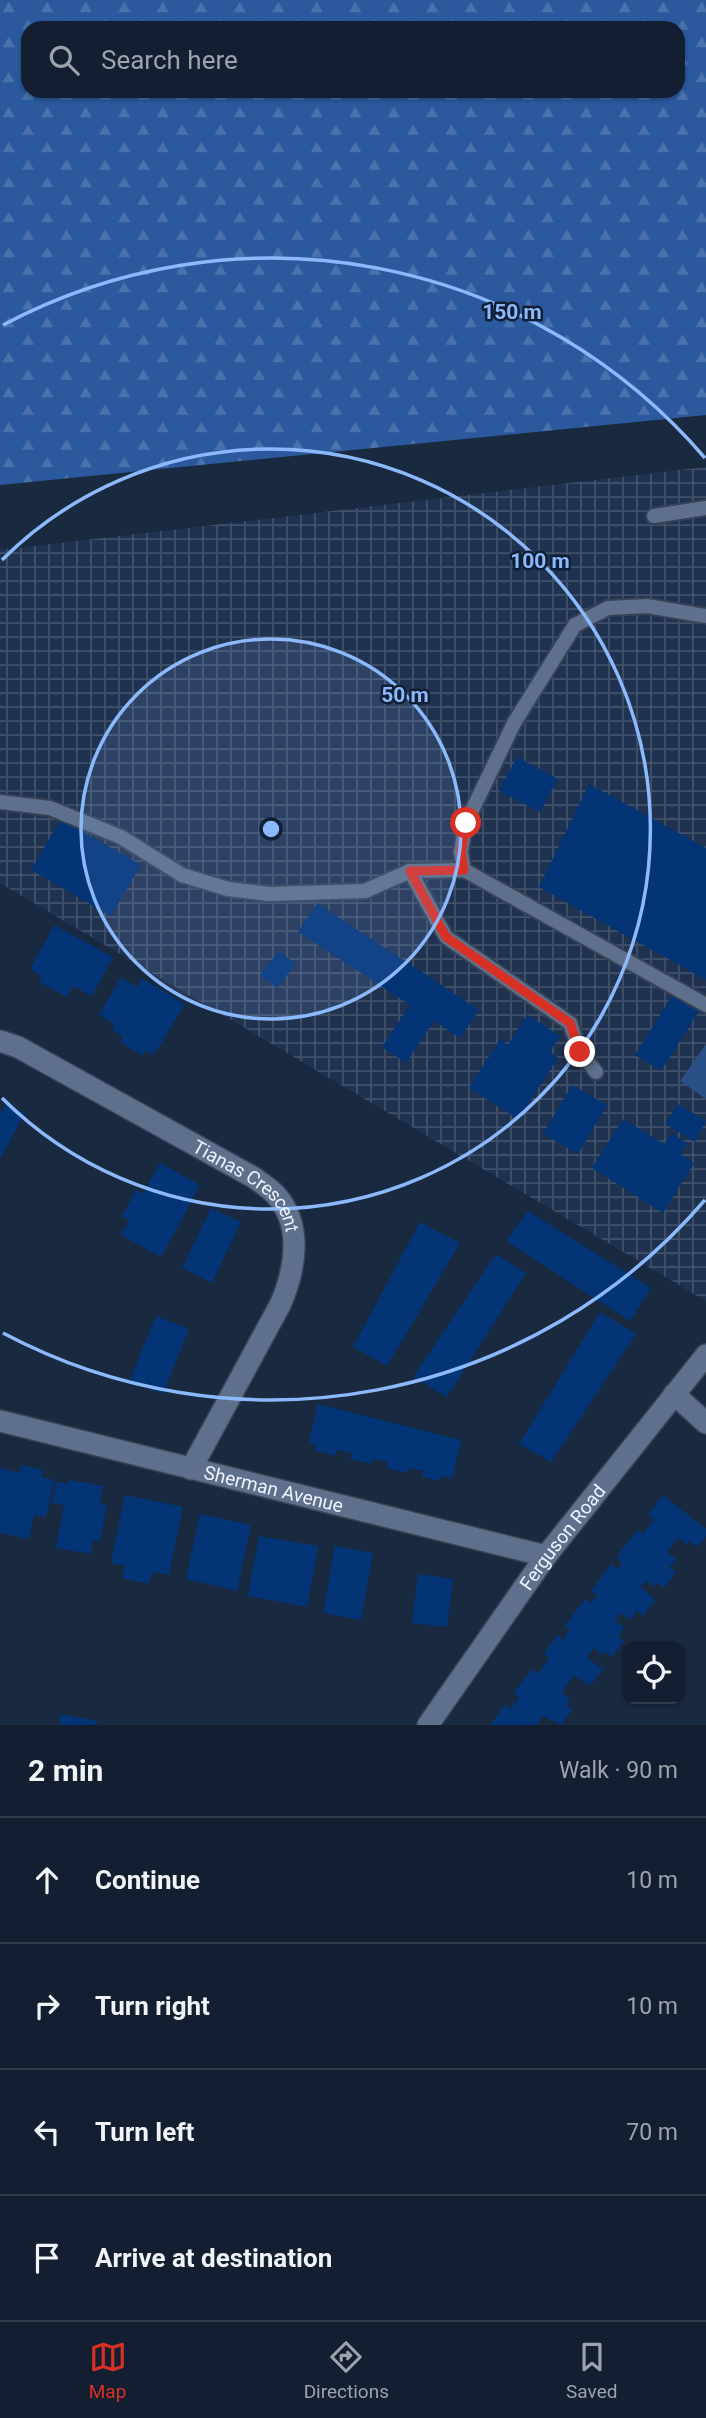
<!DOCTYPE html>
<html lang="en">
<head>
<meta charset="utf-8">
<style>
	body { margin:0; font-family:Roboto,sans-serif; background:#202c3c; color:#f1f3f6 }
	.controls { position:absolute; right:21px; bottom:21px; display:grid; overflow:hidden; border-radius:14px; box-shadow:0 2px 5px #0004 }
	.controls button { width:63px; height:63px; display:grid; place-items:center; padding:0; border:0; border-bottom:2px solid #323d4c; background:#131f30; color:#f1f3f6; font:35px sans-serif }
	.stop { position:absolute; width:21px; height:21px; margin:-16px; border:5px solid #d93025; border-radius:50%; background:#fff }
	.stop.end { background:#d93025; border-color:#fff; box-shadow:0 2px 7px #0008 }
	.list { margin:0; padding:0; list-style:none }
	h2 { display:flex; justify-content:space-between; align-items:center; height:91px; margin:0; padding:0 28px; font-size:30px }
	h2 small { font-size:23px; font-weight:400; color:#9da2ab }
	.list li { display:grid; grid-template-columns:46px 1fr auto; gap:21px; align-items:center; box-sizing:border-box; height:126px; padding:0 28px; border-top:2px solid #323d4c }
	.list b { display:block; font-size:26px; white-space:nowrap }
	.list em { font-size:23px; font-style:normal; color:#9da2ab }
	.icon { flex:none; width:38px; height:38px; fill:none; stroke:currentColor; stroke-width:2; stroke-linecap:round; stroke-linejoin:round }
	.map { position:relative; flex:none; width:706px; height:1725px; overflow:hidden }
	.search { position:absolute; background:#131f30; box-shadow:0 2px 5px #0004; left:21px; right:21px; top:21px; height:77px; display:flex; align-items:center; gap:18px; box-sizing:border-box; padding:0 24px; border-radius:21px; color:#9da2ab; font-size:26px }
	.sheet { height:595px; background:#131f30 }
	nav { display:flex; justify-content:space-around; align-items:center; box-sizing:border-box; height:98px; border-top:2px solid #323d4c; background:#131f30; font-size:19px; color:#9da2ab }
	nav a { display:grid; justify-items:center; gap:4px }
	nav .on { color:#d93025 }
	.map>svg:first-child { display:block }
</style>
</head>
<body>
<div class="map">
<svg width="706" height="1725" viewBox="0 0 706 1725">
	<defs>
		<pattern id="industrial-grid" width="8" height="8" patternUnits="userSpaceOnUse" patternTransform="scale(1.75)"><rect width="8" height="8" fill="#1f324f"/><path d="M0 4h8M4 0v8" fill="none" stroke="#405069"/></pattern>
		<pattern id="forest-firs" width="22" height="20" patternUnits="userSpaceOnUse" patternTransform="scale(1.75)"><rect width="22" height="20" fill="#2a599e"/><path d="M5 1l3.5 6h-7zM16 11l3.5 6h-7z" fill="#4971ac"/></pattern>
	</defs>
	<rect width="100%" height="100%" fill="#192940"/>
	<path fill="url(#industrial-grid)" d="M 706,467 L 706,1301 L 0,883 L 0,550 Z"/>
	<path fill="#2a5087" d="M 706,1044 L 706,1099 L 680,1081 Z"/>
	<path fill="url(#forest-firs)" fill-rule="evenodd" d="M 0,0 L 706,0 L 706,415 L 0,485 ZM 28,28 L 678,28 L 678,91 L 28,91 Z"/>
	<g fill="#023476">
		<path d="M 517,757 L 558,779 L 540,812 L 499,791 Z"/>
		<path d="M 589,784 L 706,848 L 706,980 L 539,887 Z"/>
		<path d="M 61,819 L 141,865 L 111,916 L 31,870 Z"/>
		<path d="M 317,903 L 479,1010 L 460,1038 L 434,1021 L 406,1063 L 382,1047 L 410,1005 L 298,932 Z"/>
		<path d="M 54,925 L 113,957 L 92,996 L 73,986 L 67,997 L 39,982 L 42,976 L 30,969 Z"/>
		<path d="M 279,951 L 296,964 L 277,988 L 260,975 Z"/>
		<path d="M 121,977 L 137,987 L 142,978 L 185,1004 L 154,1055 L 146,1050 L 143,1056 L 120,1042 L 123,1037 L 112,1030 L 115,1024 L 99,1015 Z"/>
		<path d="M 673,994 L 699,1011 L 661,1071 L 635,1055 Z"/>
		<path d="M 527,1015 L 560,1036 L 550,1052 L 558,1058 L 518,1119 L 469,1088 L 500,1039 L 508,1045 Z"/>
		<path d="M 572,1085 L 607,1105 L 578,1154 L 543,1134 Z"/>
		<path d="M 6,1103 L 25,1113 L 0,1160 L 0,1115 Z"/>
		<path d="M 678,1104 L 706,1121 L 695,1142 L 665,1124 Z"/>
		<path d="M 623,1119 L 664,1144 L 672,1133 L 687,1143 L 680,1154 L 694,1163 L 663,1213 L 592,1168 Z"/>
		<path d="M 160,1163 L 200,1185 L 161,1257 L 121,1235 L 129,1220 L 122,1216 L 136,1190 L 143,1194 Z"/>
		<path d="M 211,1208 L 241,1222 L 212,1283 L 182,1268 Z"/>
		<path d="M 528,1211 L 651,1288 L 630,1321 L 506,1241 Z"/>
		<path d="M 420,1222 L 460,1243 L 387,1366 L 353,1347 Z"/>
		<path d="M 496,1254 L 526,1273 L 447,1397 L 413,1377 Z"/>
		<path d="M 600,1312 L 636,1334 L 551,1462 L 519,1444 Z"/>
		<path d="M 156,1316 L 189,1329 L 163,1394 L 130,1380 Z"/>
		<path d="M 318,1404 L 461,1440 L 452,1479 L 441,1476 L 439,1481 L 422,1477 L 423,1471 L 409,1468 L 408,1473 L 386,1468 L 388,1462 L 373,1459 L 372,1464 L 350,1459 L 352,1453 L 337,1450 L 336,1456 L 314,1450 L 316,1444 L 309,1443 Z"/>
		<path d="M 21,1465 L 43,1470 L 42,1477 L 54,1480 L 46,1517 L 34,1515 L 29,1539 L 0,1533 L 0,1468 L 20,1473 Z"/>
		<path d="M 69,1480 L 103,1486 L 100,1504 L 107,1505 L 100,1541 L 93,1540 L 91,1554 L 56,1548 L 64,1505 L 52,1503 L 56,1482 L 68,1484 Z"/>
		<path d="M 125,1495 L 183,1507 L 169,1575 L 152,1572 L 150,1584 L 122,1578 L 125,1566 L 111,1563 Z"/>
		<path d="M 663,1495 L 706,1529 L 706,1536 L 698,1547 L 689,1541 L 687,1545 L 678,1538 L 667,1552 L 676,1559 L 669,1568 L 676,1572 L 664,1588 L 657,1583 L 655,1587 L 645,1581 L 641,1587 L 655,1600 L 643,1616 L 637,1611 L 630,1620 L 621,1613 L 615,1621 L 624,1628 L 618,1636 L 624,1641 L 612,1657 L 606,1652 L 603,1655 L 594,1648 L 587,1658 L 603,1669 L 591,1685 L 573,1676 L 562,1692 L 570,1699 L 566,1705 L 572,1710 L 561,1725 L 543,1716 L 536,1725 L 490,1725 L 505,1705 L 511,1709 L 519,1698 L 514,1693 L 532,1669 L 538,1674 L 550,1658 L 544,1654 L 557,1635 L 563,1640 L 570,1630 L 565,1626 L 585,1599 L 591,1603 L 597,1596 L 591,1591 L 611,1564 L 617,1569 L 622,1563 L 616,1558 L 637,1530 L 643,1534 L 654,1520 L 648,1515 Z"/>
		<path d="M 200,1514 L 251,1525 L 237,1591 L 186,1579 Z"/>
		<path d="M 259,1536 L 318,1546 L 307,1607 L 248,1596 Z"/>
		<path d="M 335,1546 L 373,1553 L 361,1620 L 323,1613 Z"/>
		<path d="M 418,1574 L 453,1579 L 447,1627 L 412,1623 Z"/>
		<path d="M 61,1714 L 97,1721 L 96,1725 L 59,1725 Z"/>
	</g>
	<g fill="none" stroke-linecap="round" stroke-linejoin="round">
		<defs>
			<g id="service">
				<path d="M 654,516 L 706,508"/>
				<path d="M 0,802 L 50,808 L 121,837 L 182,875 L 228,889 L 269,894 L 365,891 L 410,871 L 464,870 L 706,1005"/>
				<path d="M 464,870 L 461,852 L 466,823 L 514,723 L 575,625 L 608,608 L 647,606 L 706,616"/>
				<path d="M 410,871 L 446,937 L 570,1023 L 580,1052 L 596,1072"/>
			</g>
			<g id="minor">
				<path id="s1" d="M 0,1041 L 18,1047 L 253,1177 C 260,1182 269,1188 275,1194 C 304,1225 295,1271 280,1305 L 191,1469"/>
				<path d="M 674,1394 L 706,1423"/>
				<path id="s2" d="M 0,1421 L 546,1556"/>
				<path id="s3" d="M 428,1725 L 546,1556 L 706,1355"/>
			</g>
		</defs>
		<use href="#service" stroke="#374355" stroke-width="18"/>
		<use href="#minor" stroke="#374355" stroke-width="24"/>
		<use href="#service" stroke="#5e708b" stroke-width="14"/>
		<use href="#minor" stroke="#5e708b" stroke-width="21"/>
	</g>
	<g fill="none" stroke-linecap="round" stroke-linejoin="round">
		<path stroke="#d93025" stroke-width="9" d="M 466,823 L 461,852 L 464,870 L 410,871 L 446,937 L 570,1023 L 580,1052"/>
	</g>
	<circle cx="271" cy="829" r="190" fill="#8cb9fc" fill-opacity=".12"/>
	<g fill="none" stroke="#8cb9fc" stroke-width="3.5">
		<circle cx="271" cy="829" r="190"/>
		<path d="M2 560A380 380 0 1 1 2 1098"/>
		<path d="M705 1200A571 571 0 0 1 3 1333M3 325A571 571 0 0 1 705 458"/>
	</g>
	<g text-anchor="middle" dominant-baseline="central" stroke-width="5" stroke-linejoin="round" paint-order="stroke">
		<g font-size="19" fill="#ecf3fc" stroke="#101f35">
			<text stroke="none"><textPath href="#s1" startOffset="289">Tianas Crescent</textPath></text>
			<text stroke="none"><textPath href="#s2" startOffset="282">Sherman Avenue</textPath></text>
			<text stroke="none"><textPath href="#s3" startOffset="231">Ferguson Road</textPath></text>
		</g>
	</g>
	<circle cx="271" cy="829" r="10" fill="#8cb9fc" stroke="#101f35" stroke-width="3.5"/>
	<g font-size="21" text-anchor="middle" font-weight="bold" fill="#8cb9fc" stroke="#101f35" stroke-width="5" stroke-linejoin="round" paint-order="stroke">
		<text x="512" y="319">150 m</text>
		<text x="540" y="568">100 m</text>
		<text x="405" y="702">50 m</text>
	</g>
</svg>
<div class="controls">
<button><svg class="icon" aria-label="locate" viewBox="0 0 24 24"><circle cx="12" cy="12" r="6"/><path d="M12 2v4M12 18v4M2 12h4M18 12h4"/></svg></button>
</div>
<div class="stop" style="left:466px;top:823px"></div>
<div class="stop end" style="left:580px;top:1052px"></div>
<div class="search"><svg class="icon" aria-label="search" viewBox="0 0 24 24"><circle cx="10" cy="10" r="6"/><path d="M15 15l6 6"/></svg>Search here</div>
</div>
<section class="sheet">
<h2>2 min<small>Walk · 90 m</small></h2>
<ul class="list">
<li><svg class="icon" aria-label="ahead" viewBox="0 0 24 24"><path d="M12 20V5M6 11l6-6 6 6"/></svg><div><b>Continue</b></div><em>10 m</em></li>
<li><svg class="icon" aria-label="right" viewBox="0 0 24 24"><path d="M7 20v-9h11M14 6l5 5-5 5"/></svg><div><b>Turn right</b></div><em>10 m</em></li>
<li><svg class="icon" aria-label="left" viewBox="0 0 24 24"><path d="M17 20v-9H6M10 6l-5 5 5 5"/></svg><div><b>Turn left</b></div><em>70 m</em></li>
<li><svg class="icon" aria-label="arrive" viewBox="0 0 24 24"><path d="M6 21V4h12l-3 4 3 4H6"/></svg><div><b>Arrive at destination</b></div></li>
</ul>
</section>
<nav>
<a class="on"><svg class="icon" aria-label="map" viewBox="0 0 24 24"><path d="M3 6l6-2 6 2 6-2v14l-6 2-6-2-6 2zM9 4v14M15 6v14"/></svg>Map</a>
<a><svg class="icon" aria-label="directions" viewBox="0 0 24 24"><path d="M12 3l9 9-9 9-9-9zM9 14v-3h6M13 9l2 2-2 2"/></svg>Directions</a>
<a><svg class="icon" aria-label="saved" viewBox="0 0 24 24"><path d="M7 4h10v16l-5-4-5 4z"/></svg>Saved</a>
</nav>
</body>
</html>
